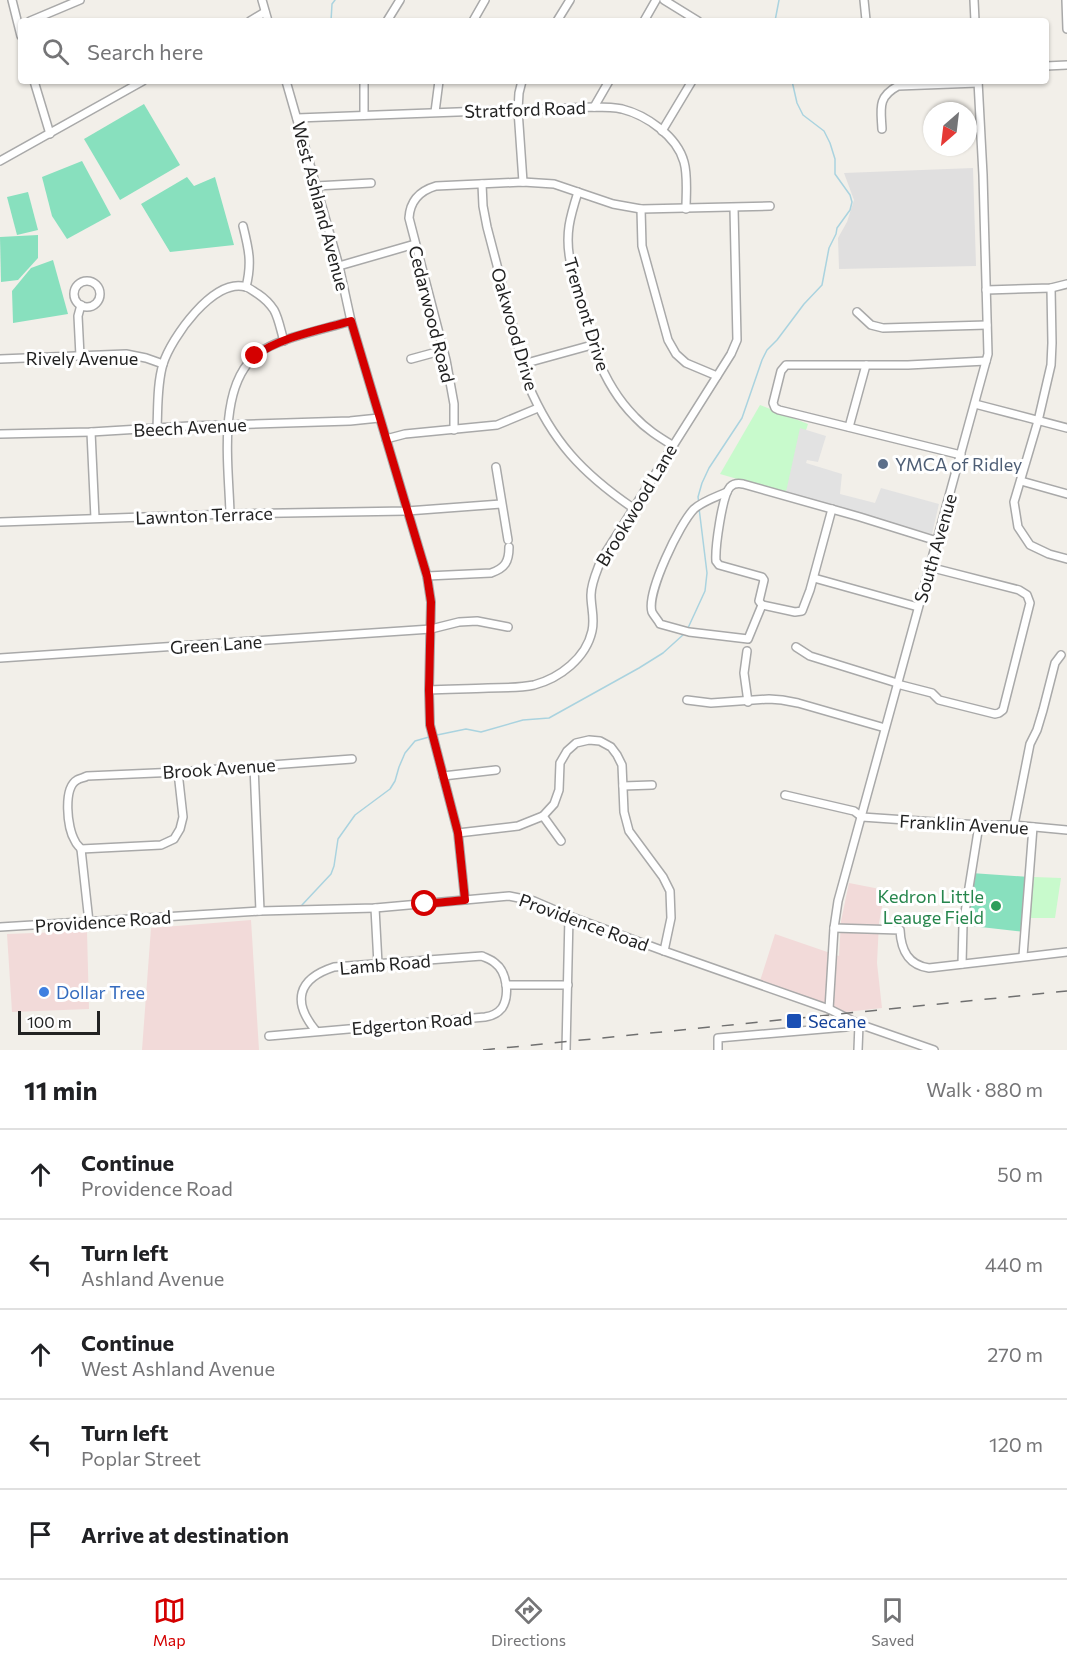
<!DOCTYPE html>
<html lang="en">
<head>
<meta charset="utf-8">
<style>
	body { margin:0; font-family:Commissioner,sans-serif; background:#f6f6f6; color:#202124 }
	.compass { position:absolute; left:923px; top:102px; width:54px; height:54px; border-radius:50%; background:#fff; box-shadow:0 2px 4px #0004; rotate:208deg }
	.scale { position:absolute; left:18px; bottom:15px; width:82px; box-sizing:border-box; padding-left:6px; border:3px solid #222; border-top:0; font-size:16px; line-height:21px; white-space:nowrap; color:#222; -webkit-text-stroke:4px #fff; paint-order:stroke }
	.stop { position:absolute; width:18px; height:18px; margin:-14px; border:4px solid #d40000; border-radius:50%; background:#fff }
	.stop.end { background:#d40000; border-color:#fff; box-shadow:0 2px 6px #0008 }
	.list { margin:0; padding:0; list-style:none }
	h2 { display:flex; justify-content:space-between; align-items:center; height:78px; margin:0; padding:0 24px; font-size:26px }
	h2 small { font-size:20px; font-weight:400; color:#757577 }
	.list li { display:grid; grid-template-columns:39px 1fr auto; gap:18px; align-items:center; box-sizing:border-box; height:90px; padding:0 24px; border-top:2px solid #e0e0e0 }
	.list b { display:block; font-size:22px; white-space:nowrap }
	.list p { margin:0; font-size:20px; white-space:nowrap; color:#757577 }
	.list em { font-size:20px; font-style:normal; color:#757577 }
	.icon { flex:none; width:33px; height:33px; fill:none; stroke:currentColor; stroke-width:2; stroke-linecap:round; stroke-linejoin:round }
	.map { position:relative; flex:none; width:1067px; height:1050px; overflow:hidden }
	.search { position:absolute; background:#fff; box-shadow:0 2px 4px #0004; left:18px; right:18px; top:18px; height:66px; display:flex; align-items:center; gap:15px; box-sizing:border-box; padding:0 21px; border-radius:6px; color:#757577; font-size:22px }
	.sheet { height:528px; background:#fff }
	nav { display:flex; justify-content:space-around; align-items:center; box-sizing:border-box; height:84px; border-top:2px solid #e0e0e0; background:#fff; font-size:16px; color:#757577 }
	nav a { display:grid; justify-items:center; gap:3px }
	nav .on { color:#d40000 }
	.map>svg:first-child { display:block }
</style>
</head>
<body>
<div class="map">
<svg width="1067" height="1050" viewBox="0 0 1067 1050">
	<rect width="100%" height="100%" fill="#f2efe9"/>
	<path fill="#e0dfdf" d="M 973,168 L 976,266 L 839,269 L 838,238 L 847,222 L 854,200 L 844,173 Z"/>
	<g fill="#f2dad9">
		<path d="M 849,883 L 885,890 L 879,923 L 877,963 L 882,1008 L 846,1012 L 760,981 L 775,934 L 839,956 L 841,921 Z"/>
		<path d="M 251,920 L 259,1050 L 142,1050 L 151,928 Z"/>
		<path d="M 87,931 L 89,1009 L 12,1012 L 7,934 Z"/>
	</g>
	<g fill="#c8facc">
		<path d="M 760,405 L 808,424 L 786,493 L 720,474 Z"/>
		<path d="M 1034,877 L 1061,878 L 1055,918 L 1029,918 Z"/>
	</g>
	<g fill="#88e0be">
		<path d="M 144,104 L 180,165 L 120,200 L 84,139 Z"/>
		<path d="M 82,161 L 111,215 L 67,239 L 52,216 L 42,177 Z"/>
		<path d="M 187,177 L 194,186 L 215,177 L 234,245 L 170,252 L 141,204 Z"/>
		<path d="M 28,192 L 38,230 L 17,235 L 7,197 Z"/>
		<path d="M 38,235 L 38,258 L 18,280 L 1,282 L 0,237 Z"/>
		<path d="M 53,260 L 68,314 L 13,323 L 12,291 L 31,268 Z"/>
		<path d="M 971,873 L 1029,877 L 1025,932 L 963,925 Z"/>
	</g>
	<path fill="#e2e2e2" d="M 800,428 L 826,436 L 818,462 L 807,460 L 806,463 L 842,474 L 840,494 L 875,503 L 881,488 L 939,504 L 932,534 L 786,492 Z"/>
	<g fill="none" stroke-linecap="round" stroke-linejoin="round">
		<g stroke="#aad3df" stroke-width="1.5">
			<path d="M 331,21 L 332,4 L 335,0"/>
			<path d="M 775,21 L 779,0"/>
			<path d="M 699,503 L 698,497 L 702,483 L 709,468 L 742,418 L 762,360 L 767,350 L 777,340 L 804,304 L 822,285 L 829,248 L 836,234 L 837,228 L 850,210 L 852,202 L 850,195 L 835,174 L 835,159 L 830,143 L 824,131 L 803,115 L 797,103 L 792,81"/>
			<path d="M 688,628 L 705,591 L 707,573 L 699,508"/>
			<path d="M 437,735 L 466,729 L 481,732 L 523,720 L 549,718 L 639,668 L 663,653 L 684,634"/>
			<path d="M 302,905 L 331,874 L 334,866 L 338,839 L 355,815 L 390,789 L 395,781 L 399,767 L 405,753 L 415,741 L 429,737"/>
		</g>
		<defs>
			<g id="minor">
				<path d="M 12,0 L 21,36"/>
				<path d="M 262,0 L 268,21"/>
				<path d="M 664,0 L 698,21"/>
				<path d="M 864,0 L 866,20"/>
				<path d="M 974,0 L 975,21"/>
				<path d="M 1066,0 L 1067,29"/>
				<path d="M 30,21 L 80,0"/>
				<path d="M 250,21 L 265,12"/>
				<path d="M 387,21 L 400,0"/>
				<path d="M 473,21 L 485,0"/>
				<path d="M 557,21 L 570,0"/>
				<path d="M 644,21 L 656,0"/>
				<path d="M 1046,66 L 1067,65"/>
				<path d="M 34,81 L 50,134"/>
				<path d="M 286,81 L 339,266 L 351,321 L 427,576 L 431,602 L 429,690 L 430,725 L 458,833 L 465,900"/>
				<path d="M 522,81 L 519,93 L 518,110 L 523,182"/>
				<path d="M 594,107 L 609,81"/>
				<path d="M 435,112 L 439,81"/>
				<path d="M 364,115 L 364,81"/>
				<path d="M 297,118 L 594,107 C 603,107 613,107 622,109 C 646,115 677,136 684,162 C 688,176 686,193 686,209"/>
				<path d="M 882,129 C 881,109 877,97 898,86 L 978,83"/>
				<path d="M 662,131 L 692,81"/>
				<path d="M 0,161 L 143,81"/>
				<path d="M 482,184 L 483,206 L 487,227 L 528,384 C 552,441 582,473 633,508"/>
				<path d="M 316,186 L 371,183"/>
				<path d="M 578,192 C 570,217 565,234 570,260 C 584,315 593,375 635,417 C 646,429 659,437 672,445"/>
				<path d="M 641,209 L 642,246 L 668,340 L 676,354 L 686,363 L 717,376"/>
				<path d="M 243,226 C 249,250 252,263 246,287"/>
				<path d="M 339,266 L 415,244"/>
				<circle cx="87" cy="294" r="13"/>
				<path d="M 1051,288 L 1052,343 L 1051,365 L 1038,421 L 1014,502 L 1018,527 L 1030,545 L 1049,554 L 1067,559"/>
				<path d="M 986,290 L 1051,288 L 1067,284"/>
				<path d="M 857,312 L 871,325 L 883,328 L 987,325"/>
				<path d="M 80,356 L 78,316 L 81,305"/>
				<path d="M 0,359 L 126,354 L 146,358 L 163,364"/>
				<path d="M 411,359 L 444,350"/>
				<path d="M 523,364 L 592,345"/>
				<path d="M 975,404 L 1067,428"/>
				<path d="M 849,427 L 866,365"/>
				<path d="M 157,428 C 158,407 157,384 163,364 C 171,338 214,277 246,287 C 250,288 254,292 258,294 C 264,298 270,304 274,310 C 279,319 281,332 284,341"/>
				<path d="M 454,430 L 454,404 L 446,360 L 409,218 C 410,201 419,191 436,186 L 523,182 L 554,184 L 613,204 L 641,209 L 770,206"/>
				<path d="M 91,432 L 95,518"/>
				<path d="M 0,434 L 91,432 L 189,426 L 350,421 L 379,418"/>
				<path d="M 386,439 L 405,434 L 497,425 L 538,408"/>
				<path d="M 961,455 L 779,410 L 775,408 L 773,403 L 781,371 L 786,365 L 908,365 L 986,361"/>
				<path d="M 496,467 L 508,540"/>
				<path d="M 1021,481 L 1067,494"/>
				<path d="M 727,492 C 716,497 703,501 694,509 C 680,523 646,593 652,612 C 654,616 658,620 660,624 L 689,632 L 748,639 L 762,605"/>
				<path d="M 230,514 C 229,466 215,379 263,350 C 285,337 325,329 351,321"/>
				<path d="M 0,522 L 230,514 L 407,511 L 501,504"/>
				<path d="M 427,576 L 491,573 C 505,568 509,562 509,547"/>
				<path d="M 814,578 L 918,607"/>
				<path d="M 762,605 L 759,601 L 764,580 L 762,577 L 719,565 L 716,561 C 715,548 722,496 730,487 C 734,483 738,483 743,484 L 860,517 L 937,541"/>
				<path d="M 762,605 L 795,612 L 802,611 L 810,590 L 832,509"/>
				<path d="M 796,647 L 810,656 L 897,683"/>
				<path d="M 747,651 L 744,673 L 748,702"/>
				<path d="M 0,658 L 431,629 L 459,622 L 477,621 L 508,627"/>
				<path d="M 897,684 L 932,693 L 939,700 L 995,714 L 999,713 L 1003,710 L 1030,603 L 1027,595 L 1019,590 L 929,567"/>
				<path d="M 429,690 C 449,689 469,689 488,688 C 504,688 519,688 534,685 C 560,678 586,658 592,631 C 595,618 591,608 591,595 C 591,583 597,571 601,560 L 731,354 L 737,340 L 734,208"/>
				<path d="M 687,700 L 711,703 L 769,699 L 782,700 L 798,703 L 885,728"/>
				<path d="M 254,766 L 260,911"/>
				<path d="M 443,776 L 496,770"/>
				<path d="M 623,786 L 652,785"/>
				<path d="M 785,795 L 854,811 L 862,817"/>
				<path d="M 543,816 L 561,841"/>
				<path d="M 862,817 L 979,825 L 1014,825 L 1067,830"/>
				<path d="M 1014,825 L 1030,744 L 1037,730 L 1043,710 L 1055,663 L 1061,655"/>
				<path d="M 458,833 L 518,826 L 543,816 L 554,804 L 559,790 L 560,763 L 567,751 L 576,743 L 589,740 L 600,741 L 611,747 L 617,755 L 622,765 L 624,812 L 629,831 L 663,877 L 670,891 L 671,918 L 664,951"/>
				<path d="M 81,849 L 161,845 L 174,839 L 180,829 L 183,817 L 178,772"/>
				<path d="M 375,908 L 378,964"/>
				<path d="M 89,922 L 81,849 C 79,846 76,844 75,841 C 67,828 63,788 77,780 C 80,778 84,778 87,776 L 178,772 L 352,759"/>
				<path d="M 0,927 L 260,911 L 375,908 L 509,896 L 534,901 L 569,916 L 664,951 L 829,1009 L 859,1024 L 934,1050"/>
				<path d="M 834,928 L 900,930 C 901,950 908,965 929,968 L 1067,952"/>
				<path d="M 1023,956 L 1033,827"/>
				<path d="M 962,964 L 963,925 L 979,825"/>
				<path d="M 506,985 L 568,985"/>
				<path d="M 829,1009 L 834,928 L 838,901 L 988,354 L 983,175 L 978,81"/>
				<path d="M 269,1036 L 485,1017 C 492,1016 498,1013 502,1008 C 510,995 507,972 495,963 C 492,960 486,958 482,956 L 334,967 C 297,979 292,1002 316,1031"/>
				<path d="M 566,1050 L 569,916"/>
				<path d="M 718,1050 L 718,1038 L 846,1027 L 859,1024 L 858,1050"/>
			</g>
		</defs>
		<use href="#minor" stroke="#a9a9a9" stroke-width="10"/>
		<use href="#minor" stroke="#fff" stroke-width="7"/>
		<path stroke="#707070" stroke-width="1.5" stroke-dasharray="12 12" stroke-linecap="butt" d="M 483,1050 L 1067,991"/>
	</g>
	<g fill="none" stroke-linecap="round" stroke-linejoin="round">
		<path stroke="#d40000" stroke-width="8" d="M 255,356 C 280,337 320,330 351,321 L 427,576 L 431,602 L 429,690 L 430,725 L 458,833 L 465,900 L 425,904"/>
	</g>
	<circle fill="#5c6f8a" stroke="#fff" stroke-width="2" cx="883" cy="464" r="6"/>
	<circle fill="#2e9e5b" stroke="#fff" stroke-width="2" cx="996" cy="906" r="6"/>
	<circle fill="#3f7fe0" stroke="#fff" stroke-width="2" cx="44" cy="992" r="6"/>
	<rect fill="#1a4fb4" stroke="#fff" stroke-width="2" x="786" y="1013" width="16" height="16" rx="3"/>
	<g text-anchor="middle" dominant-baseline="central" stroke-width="6" stroke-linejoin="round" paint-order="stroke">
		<g font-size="18" fill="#222" stroke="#fff">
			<text transform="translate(525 109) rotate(-2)">Stratford Road</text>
			<text transform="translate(321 206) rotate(75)">West Ashland Avenue</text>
			<text transform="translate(432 314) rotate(76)">Cedarwood Road</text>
			<text transform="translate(587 314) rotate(73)">Tremont Drive</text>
			<text transform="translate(515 329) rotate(74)">Oakwood Drive</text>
			<text x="82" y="358">Rively Avenue</text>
			<text transform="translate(190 427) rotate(-3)">Beech Avenue</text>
			<text transform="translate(636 505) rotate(-59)">Brookwood Lane</text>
			<text transform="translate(204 515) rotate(-2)">Lawnton Terrace</text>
			<text transform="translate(935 548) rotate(-74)">South Avenue</text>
			<text transform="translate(216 644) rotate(-4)">Green Lane</text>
			<text transform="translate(219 768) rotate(-4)">Brook Avenue</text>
			<text transform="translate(964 824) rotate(3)">Franklin Avenue</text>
			<text transform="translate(103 921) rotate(-4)">Providence Road</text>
			<text transform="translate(584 922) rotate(20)">Providence Road</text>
			<text transform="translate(385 964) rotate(-5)">Lamb Road</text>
			<text transform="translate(412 1023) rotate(-5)">Edgerton Road</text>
		</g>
		<g font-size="18" fill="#4e5e75" stroke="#fff" text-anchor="start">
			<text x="895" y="464">YMCA of Ridley</text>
		</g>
		<g font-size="18" fill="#27864d" stroke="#fff" text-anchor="end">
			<text x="984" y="896">Kedron Little<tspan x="984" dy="21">Leauge Field</tspan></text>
		</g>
		<g font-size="18" fill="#366cbe" stroke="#fff" text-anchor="start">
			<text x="56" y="992">Dollar Tree</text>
		</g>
		<g font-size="18" fill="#164399" stroke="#fff" text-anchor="start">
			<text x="808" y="1021">Secane</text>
		</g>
	</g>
</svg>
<svg class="compass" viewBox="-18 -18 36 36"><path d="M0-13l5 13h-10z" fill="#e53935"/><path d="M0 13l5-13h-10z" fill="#757577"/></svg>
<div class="scale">100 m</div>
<div class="stop" style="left:425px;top:904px"></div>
<div class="stop end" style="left:255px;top:356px"></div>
<div class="search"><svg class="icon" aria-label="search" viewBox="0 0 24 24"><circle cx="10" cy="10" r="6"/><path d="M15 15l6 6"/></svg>Search here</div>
</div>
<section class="sheet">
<h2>11 min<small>Walk · 880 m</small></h2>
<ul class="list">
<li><svg class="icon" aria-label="ahead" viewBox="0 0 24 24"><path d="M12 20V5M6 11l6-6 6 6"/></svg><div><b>Continue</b><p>Providence Road</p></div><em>50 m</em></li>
<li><svg class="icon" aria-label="left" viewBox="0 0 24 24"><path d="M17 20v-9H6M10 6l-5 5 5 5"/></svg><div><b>Turn left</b><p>Ashland Avenue</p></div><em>440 m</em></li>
<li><svg class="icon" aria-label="ahead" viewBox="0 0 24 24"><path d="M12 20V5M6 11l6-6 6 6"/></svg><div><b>Continue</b><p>West Ashland Avenue</p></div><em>270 m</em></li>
<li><svg class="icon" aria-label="left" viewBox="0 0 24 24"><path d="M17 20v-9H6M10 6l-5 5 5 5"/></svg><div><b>Turn left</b><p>Poplar Street</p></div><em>120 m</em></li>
<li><svg class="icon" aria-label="arrive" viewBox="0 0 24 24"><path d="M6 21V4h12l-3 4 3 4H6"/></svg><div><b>Arrive at destination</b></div></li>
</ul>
</section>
<nav>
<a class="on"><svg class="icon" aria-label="map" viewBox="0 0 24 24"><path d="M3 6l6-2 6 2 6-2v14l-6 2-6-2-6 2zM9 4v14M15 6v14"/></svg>Map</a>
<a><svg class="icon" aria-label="directions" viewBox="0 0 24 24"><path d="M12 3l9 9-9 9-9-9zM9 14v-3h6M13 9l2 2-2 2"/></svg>Directions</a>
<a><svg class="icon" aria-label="saved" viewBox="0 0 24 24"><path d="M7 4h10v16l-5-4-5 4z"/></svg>Saved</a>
</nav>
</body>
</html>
